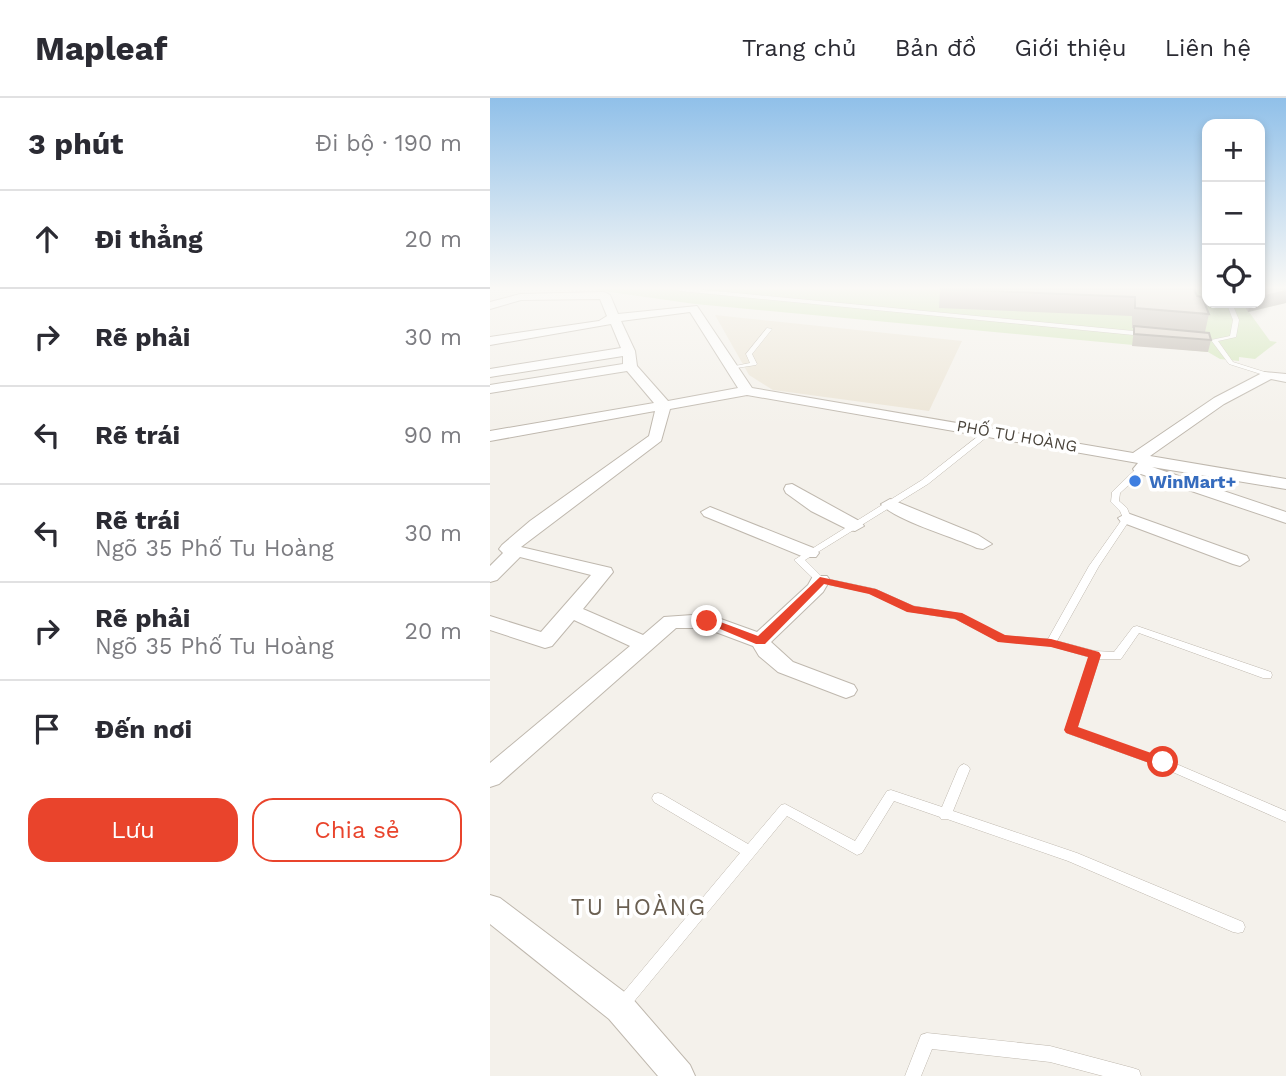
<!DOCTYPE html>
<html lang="vi">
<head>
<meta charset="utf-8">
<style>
	body { margin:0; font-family:"Work Sans",sans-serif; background:#f2f2f3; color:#2b2b33 }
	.controls { position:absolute; right:21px; top:21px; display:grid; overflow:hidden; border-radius:14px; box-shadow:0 4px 10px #0003 }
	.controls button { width:63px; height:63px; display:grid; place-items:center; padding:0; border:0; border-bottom:2px solid #e1e1e2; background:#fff; color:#2b2b33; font:35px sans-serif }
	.stop { position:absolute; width:21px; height:21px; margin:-16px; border:5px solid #e9442c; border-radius:50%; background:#fff }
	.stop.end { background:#e9442c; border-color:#fff; box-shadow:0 2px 7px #0008 }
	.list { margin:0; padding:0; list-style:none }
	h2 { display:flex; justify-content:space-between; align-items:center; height:91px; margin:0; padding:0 28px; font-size:30px }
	h2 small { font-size:23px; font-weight:400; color:#7c7c81 }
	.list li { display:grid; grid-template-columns:46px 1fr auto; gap:21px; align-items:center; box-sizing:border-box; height:98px; padding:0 28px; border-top:2px solid #e1e1e2 }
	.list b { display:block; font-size:26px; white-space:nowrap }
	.list p { margin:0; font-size:23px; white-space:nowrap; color:#7c7c81 }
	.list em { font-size:23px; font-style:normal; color:#7c7c81 }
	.actions { display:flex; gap:14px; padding:21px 28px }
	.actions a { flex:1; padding:16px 0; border:2px solid #e9442c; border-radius:21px; text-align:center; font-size:24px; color:#e9442c }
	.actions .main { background:#e9442c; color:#fff }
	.icon { flex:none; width:38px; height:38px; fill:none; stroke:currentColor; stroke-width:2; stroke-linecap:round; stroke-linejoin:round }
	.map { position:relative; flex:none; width:796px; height:978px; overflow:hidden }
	header { display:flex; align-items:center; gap:42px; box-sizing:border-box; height:98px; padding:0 35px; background:#fff; border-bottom:2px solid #e1e1e2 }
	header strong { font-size:33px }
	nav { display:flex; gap:38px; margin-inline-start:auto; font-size:24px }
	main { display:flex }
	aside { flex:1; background:#fff }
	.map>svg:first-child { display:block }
</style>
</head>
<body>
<header>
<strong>Mapleaf</strong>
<nav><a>Trang chủ</a><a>Bản đồ</a><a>Giới thiệu</a><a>Liên hệ</a></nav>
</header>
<main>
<aside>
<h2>3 phút<small>Đi bộ · 190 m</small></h2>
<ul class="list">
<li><svg class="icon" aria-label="ahead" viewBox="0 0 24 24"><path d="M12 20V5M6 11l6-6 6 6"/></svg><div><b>Đi thẳng</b></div><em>20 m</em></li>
<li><svg class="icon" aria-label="right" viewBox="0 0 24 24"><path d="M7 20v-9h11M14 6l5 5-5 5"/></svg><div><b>Rẽ phải</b></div><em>30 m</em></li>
<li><svg class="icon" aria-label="left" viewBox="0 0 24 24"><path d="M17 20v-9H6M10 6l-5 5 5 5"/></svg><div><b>Rẽ trái</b></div><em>90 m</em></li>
<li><svg class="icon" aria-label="left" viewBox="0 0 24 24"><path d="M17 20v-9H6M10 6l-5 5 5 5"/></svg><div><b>Rẽ trái</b><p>Ngõ 35 Phố Tu Hoàng</p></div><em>30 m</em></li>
<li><svg class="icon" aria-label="right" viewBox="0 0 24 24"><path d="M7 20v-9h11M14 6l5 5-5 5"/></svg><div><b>Rẽ phải</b><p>Ngõ 35 Phố Tu Hoàng</p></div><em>20 m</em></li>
<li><svg class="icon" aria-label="arrive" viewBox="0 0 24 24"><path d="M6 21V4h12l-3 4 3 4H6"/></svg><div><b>Đến nơi</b></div></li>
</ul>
<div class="actions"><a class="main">Lưu</a><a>Chia sẻ</a></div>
</aside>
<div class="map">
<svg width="796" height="978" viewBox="0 0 796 978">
	<rect width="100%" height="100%" fill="#f4f1eb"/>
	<path fill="#ece5d6" d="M 225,217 L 472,243 L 439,313 L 283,292 L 259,277 Z"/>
	<path fill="#d1e5b7" d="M 99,191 L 717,191 L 717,205 L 770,205 L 796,191 L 796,205 L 759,214 L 780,243 L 787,244 L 765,261 L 749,259 L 749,263 L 730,261 L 718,254 L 205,206 Z"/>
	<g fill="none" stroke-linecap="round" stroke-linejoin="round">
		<defs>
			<g id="lane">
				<path d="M 187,191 L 204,191 L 654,234 L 657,236 L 654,238 L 190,193 Z"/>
				<path d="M 705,204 L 742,205 L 749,222 L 746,239 L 728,243 L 743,264 L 781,276 L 781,278 L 777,278 L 739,266 L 721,242 L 740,238 L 743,222 L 738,209 L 703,207 L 702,206 Z"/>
				<path d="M 277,230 L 282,231 L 262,256 L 267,266 L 266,267 L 240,271 L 240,269 L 260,265 L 256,256 Z"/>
				<path d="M 496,332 L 502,332 L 503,334 L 438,386 L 315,462 L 333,480 L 385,491 L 423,508 L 472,516 L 514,538 L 558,541 L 599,468 L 633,420 L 630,413 L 621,404 L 622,394 L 648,369 L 654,369 L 654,373 L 630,395 L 629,403 L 637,410 L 641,420 L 609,468 L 567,543 L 605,553 L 624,554 L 643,529 L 647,528 L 781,574 L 782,577 L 781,580 L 773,580 L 649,535 L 631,561 L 609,561 L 587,630 L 677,662 L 796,713 L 796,724 L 669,668 L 577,635 L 575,632 L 599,559 L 561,548 L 508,543 L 466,521 L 417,513 L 379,495 L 327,484 L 304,462 L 432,382 Z"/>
				<path d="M 474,666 L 478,668 L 480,671 L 463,713 L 587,755 L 753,824 L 755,829 L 753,834 L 748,835 L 743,834 L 578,763 L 457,721 L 451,721 L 450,719 L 404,703 L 372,755 L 367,757 L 297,718 L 137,912 L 132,914 L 127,912 L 124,907 L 127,902 L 250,755 L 164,704 L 162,700 L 164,696 L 168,695 L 172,696 L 258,746 L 291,707 L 295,706 L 365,743 L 397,693 L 401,692 L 452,709 L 468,671 L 470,668 Z"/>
				<path d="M 437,935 L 560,948 L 643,970 L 649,972 L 651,978 L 613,978 L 560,964 L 442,951 L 431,978 L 415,978 L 431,937 Z"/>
			</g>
			<g id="street">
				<path d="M 114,194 L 120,197 L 128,216 L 207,208 L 262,290 L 643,355 L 724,300 L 774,274 L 796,276 L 796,284 L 781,281 L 734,306 L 660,358 L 796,381 L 796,391 L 662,369 L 796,414 L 796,425 L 645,374 L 643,371 L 648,365 L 257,297 L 180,311 L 171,343 L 31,449 L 121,470 L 123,474 L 93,511 L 153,537 L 174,519 L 217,516 L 267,534 L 318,487 L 323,478 L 337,478 L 340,482 L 333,494 L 281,544 L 303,564 L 364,587 L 367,592 L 364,597 L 356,600 L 348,597 L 288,574 L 269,558 L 263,548 L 215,530 L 186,530 L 9,686 L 0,689 L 0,665 L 140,548 L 84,522 L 62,548 L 55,550 L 0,532 L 0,518 L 51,534 L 101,477 L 30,459 L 7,482 L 0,484 L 0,468 L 13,455 L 9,451 L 12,447 L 40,423 L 159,338 L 165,313 L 0,343 L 0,333 L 164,305 L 137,273 L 0,295 L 0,287 L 133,266 L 133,258 L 0,279 L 0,271 L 131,250 L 121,226 L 0,247 L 0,239 L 109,223 L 117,218 L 110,201 L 31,202 L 0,211 L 0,204 L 30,196 ZM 200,214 L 248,290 L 178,303 L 147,268 L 145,253 L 131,223 Z"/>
				<path d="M 302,386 L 371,424 L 374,428 L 365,433 L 359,432 L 321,413 L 296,395 L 294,391 L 296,387 Z"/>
				<path d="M 400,401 L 488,437 L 502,446 L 493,451 L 487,450 C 464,439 406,423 391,406 Z"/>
				<path d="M 220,409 L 326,451 L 329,455 L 326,459 L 314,459 L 214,418 L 211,414 Z"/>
				<path d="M 637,415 L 757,458 L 759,462 L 750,468 L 743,466 L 631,424 L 628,420 Z"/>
				<path d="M 0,797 L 10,800 L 141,899 L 200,967 L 205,978 L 168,978 L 119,921 L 0,826 Z"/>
			</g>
		</defs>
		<use href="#lane" stroke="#bfb8ae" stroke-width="1"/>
		<use href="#street" stroke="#bfb8ae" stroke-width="2"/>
		<use href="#lane" fill="#fff" fill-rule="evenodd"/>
		<use href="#street" fill="#fff" fill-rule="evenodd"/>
	</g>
	<g fill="#bab2a9">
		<path d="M 450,191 L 707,198 L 719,216 L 715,234 L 721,242 L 718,254 L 642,248 L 644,230 L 642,230 L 642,218 L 449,210 Z"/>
		<path d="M 753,205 L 770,205 L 758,214 Z"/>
	</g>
	<path fill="#979189" d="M 796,193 L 796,205 L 758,214 L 760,205 L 770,205 L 770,199 Z"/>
	<g fill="#d8cfc4" stroke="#979189" stroke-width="2">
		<path d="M 450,191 L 704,191 L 707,198 L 712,199 L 719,216 L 645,210 L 645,199 Z"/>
		<path d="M 770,191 L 796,191 L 796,193 L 770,199 Z"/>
		<path d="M 644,228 L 719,235 L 721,242 L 644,236 Z"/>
	</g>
	<linearGradient id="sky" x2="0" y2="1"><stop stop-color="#90c0e9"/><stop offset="0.58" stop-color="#faf9f6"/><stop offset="1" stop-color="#faf9f6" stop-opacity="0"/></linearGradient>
	<rect width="796" height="328" fill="url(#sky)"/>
	<path fill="#e9442c" d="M 330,479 L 386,491 L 424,508 L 472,515 L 515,537 L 561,541 L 609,554 L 611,557 L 588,629 L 678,661 L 680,664 L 673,670 L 576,635 L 574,632 L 598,559 L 561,549 L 508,544 L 465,521 L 417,514 L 379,496 L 334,486 L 275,546 L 266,546 L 211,523 L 217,519 L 268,538 Z"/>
	<circle fill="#3f7fe0" stroke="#fff" stroke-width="2.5" cx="645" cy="383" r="7"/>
	<g text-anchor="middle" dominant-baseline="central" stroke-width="7" stroke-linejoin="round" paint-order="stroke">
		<g font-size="16" fill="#484239" stroke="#fff">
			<text transform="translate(527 338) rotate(10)">PHỐ TU HOÀNG</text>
		</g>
		<g font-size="18" font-weight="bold" fill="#366cbe" stroke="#fff" text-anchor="start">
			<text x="659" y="383">WinMart+</text>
		</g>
		<g font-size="23" letter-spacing="2" fill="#6a5f51" stroke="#fff">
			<text x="149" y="809">TU HOÀNG</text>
		</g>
	</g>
</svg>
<div class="controls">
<button>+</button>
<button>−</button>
<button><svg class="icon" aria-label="locate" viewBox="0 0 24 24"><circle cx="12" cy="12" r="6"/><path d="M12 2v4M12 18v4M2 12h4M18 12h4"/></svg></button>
</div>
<div class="stop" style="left:673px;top:664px"></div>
<div class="stop end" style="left:217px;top:523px"></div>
</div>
</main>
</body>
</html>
